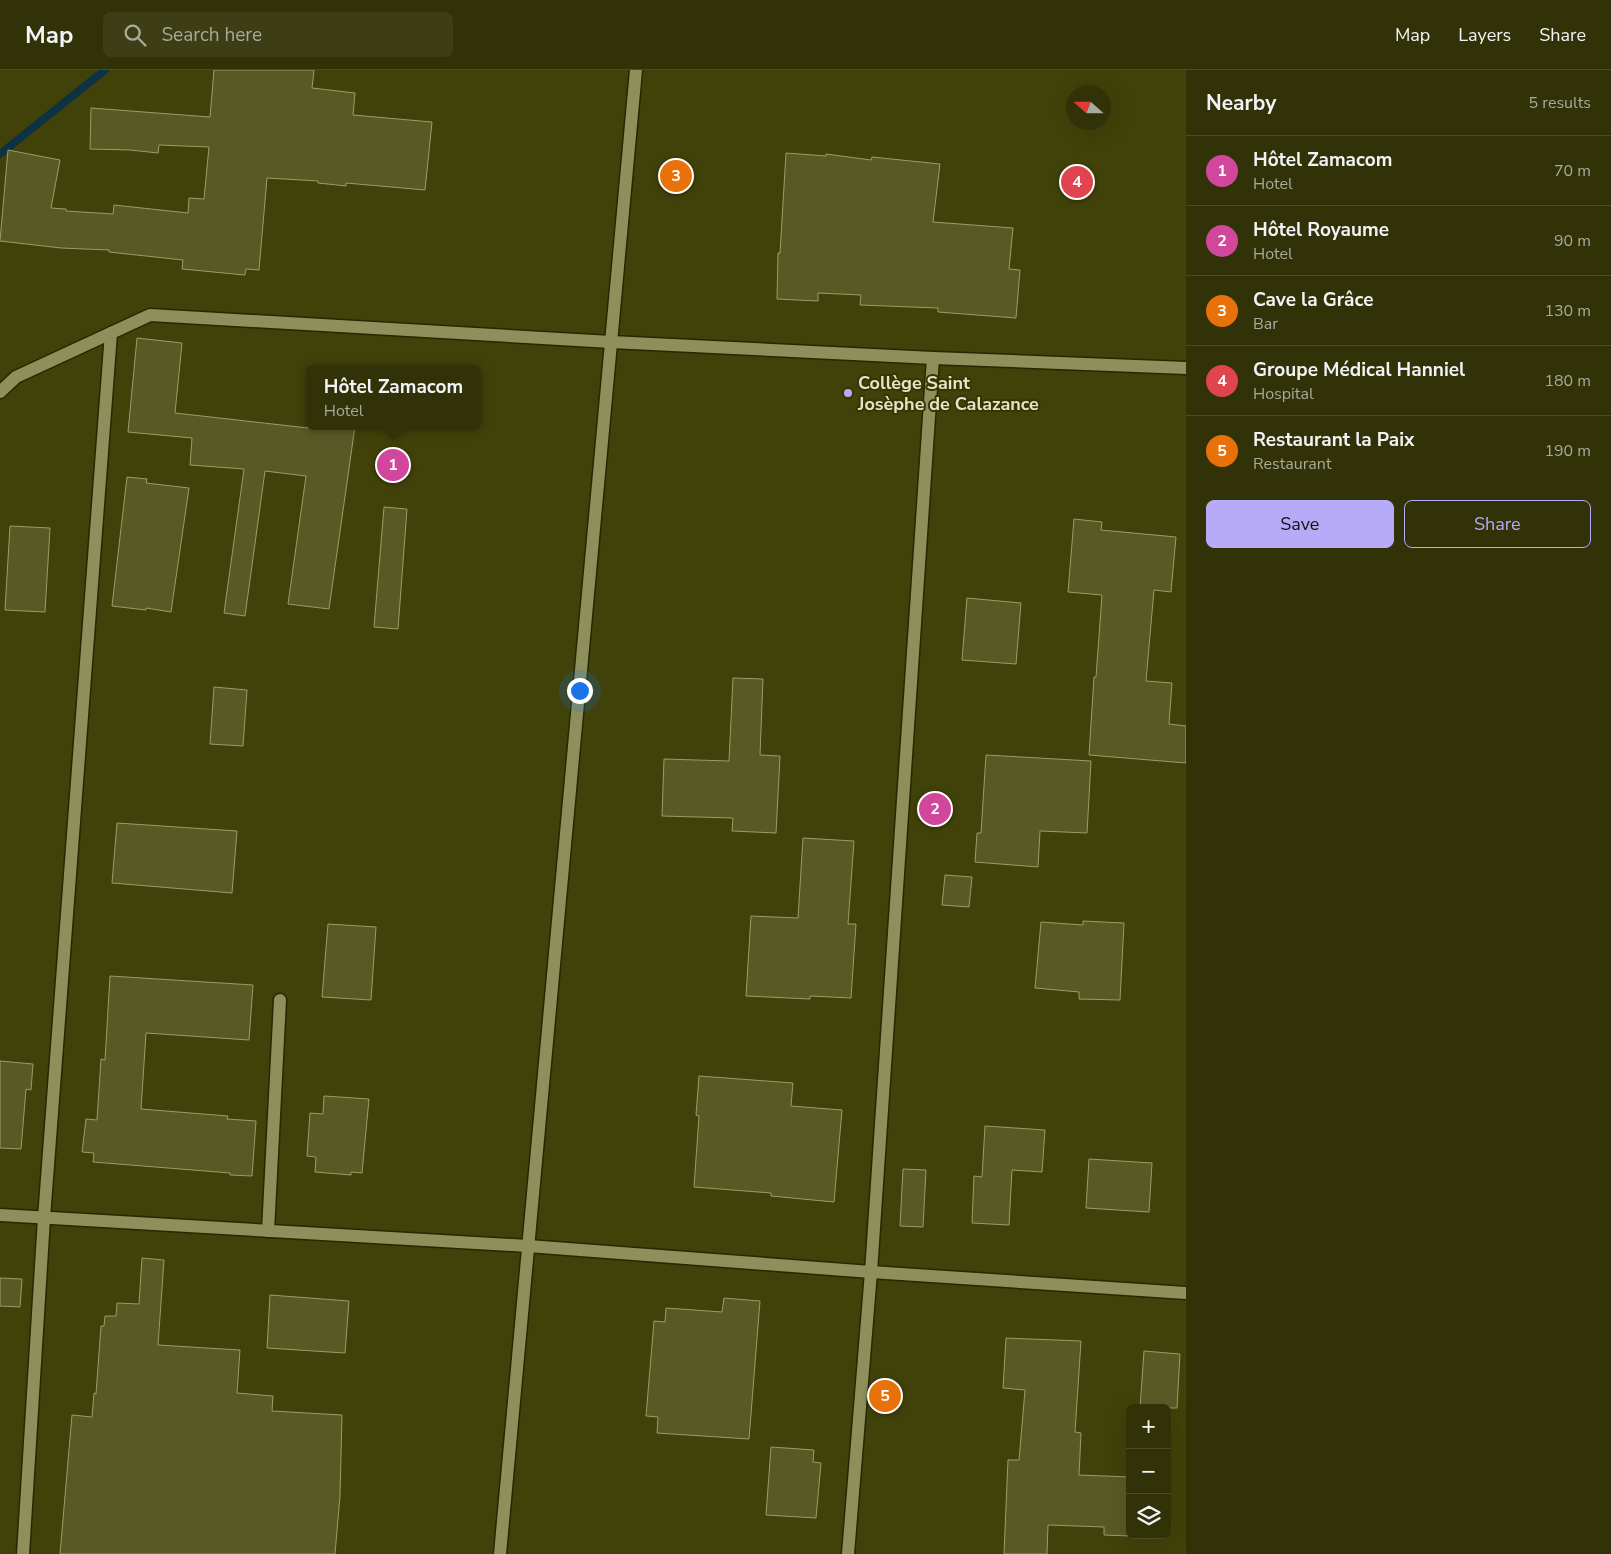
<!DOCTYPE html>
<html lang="en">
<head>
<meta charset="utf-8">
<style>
	body { margin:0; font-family:"Nunito Sans",sans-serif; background:#3d3e15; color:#f1f3f6 }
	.controls { position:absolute; right:15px; bottom:15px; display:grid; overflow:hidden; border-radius:8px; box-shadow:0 5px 20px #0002 }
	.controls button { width:45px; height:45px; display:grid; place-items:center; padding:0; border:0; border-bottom:1px solid #4c4d28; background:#313207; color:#f1f3f6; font:25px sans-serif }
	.compass { position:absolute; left:1066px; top:15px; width:45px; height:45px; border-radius:50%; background:#313207; box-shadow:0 5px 20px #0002; rotate:291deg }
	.you { position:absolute; left:579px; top:620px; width:18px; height:18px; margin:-12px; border:4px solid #fff; border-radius:50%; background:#1a73e8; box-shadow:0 0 0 8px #1a73e833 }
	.badge { display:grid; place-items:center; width:32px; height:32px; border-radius:50%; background:#b7abf8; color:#fff; font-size:16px; font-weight:700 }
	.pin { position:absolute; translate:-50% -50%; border:2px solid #fff; box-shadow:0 1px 5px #0006 }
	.popup { position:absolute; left:306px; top:295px; width:175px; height:65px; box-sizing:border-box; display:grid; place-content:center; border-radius:8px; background:#313207; filter:drop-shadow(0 1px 4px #0005); font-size:16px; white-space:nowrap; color:#a8aa9b }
	.popup b { font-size:19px; color:#f1f3f6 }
	.popup::after { content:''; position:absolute; left:50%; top:100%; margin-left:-10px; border:10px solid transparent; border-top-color:#313207 }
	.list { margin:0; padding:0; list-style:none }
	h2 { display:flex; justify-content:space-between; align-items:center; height:65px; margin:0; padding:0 20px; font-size:21px }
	h2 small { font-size:16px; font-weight:400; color:#a8aa9b }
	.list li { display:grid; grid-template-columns:32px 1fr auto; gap:15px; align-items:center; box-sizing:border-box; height:70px; padding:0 20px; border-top:1px solid #4c4d28 }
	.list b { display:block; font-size:19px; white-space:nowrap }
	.list p { margin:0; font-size:16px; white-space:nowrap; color:#a8aa9b }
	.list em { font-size:16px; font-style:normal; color:#a8aa9b }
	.actions { display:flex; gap:10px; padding:15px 20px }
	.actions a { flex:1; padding:11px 0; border:1px solid #b7abf8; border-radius:8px; text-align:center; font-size:18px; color:#b7abf8 }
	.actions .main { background:#b7abf8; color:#111 }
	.icon { flex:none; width:28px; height:28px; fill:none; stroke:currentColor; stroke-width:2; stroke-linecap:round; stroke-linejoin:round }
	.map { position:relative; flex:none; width:1186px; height:1484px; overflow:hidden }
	header { display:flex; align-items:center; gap:30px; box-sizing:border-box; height:70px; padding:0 25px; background:#313207; border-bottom:1px solid #4c4d28 }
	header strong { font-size:24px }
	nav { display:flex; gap:28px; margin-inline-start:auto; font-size:18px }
	.search { width:350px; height:45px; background:#3d3e15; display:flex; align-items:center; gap:12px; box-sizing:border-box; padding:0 18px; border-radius:8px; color:#a8aa9b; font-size:19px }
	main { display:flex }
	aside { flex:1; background:#313207 }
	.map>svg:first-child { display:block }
</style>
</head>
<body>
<header>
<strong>Map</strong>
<div class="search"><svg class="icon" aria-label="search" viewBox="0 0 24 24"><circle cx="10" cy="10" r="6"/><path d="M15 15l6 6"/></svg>Search here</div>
<nav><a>Map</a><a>Layers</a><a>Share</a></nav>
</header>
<main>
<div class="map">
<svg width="1186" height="1484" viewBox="0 0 1186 1484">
	<rect width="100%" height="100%" fill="#414209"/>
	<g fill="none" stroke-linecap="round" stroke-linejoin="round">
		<path stroke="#0c3243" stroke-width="8" d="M 0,84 L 105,0"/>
	</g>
	<g fill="#585a26" stroke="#9a9d67">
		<path d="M 214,0 L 314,0 L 312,18 L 355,23 L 353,45 L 432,52 L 425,120 L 346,113 L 346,116 L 318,113 L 318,111 L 267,108 L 259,200 L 246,199 L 245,205 L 182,199 L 183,190 L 109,182 L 109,180 L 61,178 L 0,171 L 8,80 L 60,90 L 51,138 L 66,139 L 66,141 L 113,144 L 114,135 L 188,143 L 189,128 L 204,129 L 209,77 L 159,75 L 158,83 L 130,80 L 90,79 L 91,38 L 210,47 Z"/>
		<path d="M 786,83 L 826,86 L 826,84 L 871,90 L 872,87 L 940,94 L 933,152 L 1013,158 L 1009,199 L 1020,200 L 1016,248 L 938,242 L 938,238 L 860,235 L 861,225 L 818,223 L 818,231 L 777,229 L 778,183 L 780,183 Z"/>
		<path d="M 137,268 L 182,273 L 175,343 L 308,358 L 308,356 L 355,356 L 329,539 L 288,534 L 306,406 L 265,401 L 245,546 L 224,543 L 244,399 L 190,395 L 192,368 L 128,362 Z"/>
		<path d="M 127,407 L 147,409 L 146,413 L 189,418 L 171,542 L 146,538 L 146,540 L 112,536 Z"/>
		<path d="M 384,437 L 407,439 L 398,559 L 374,557 Z"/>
		<path d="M 1074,449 L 1102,452 L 1101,460 L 1176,467 L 1171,522 L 1154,520 L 1146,611 L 1172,613 L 1169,654 L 1186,656 L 1186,693 L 1089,685 L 1094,607 L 1096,607 L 1102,525 L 1068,522 Z"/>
		<path d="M 10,456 L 50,458 L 45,542 L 5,540 Z"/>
		<path d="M 967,528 L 1021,533 L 1016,594 L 962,590 Z"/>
		<path d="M 733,608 L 763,609 L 760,685 L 780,686 L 776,763 L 732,761 L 733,748 L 662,746 L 664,689 L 729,691 Z"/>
		<path d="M 214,617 L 247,620 L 243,676 L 210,674 Z"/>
		<path d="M 986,685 L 1091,691 L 1087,763 L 1040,761 L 1038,797 L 975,792 L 977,763 L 981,763 Z"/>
		<path d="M 117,753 L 237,761 L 232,823 L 112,813 Z"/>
		<path d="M 803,768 L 854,771 L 848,854 L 856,854 L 851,928 L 810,926 L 810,929 L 746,926 L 751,846 L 798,848 Z"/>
		<path d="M 945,805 L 972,807 L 969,837 L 942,835 Z"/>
		<path d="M 1083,851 L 1124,853 L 1120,930 L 1079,929 L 1079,922 L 1035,918 L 1041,852 L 1083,855 Z"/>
		<path d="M 328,854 L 376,857 L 371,930 L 322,927 Z"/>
		<path d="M 110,906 L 253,915 L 249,970 L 146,963 L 141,1039 L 228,1046 L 227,1049 L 256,1051 L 252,1106 L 230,1105 L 230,1103 L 93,1092 L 94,1083 L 82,1082 L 86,1049 L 97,1050 L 101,989 L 105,990 Z"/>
		<path d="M 0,991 L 33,994 L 31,1020 L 26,1019 L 21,1079 L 0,1078 Z"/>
		<path d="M 699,1006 L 793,1013 L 791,1036 L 842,1040 L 834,1132 L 771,1126 L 771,1123 L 694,1117 L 699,1046 L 696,1045 Z"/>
		<path d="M 324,1026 L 369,1029 L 362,1103 L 351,1102 L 351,1105 L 315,1102 L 316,1087 L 307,1086 L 310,1043 L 323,1044 Z"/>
		<path d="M 985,1056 L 1045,1060 L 1042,1102 L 1012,1100 L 1009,1155 L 972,1153 L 974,1106 L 982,1107 Z"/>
		<path d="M 1089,1089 L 1152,1093 L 1149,1142 L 1086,1138 Z"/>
		<path d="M 903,1099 L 926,1100 L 923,1157 L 900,1156 Z"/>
		<path d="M 142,1188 L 164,1190 L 158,1275 L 240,1280 L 237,1323 L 273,1326 L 272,1341 L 342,1345 L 340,1426 L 335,1484 L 60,1484 L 72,1345 L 92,1347 L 94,1323 L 96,1324 L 101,1256 L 104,1256 L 105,1246 L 116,1246 L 117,1233 L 139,1234 Z"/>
		<path d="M 0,1208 L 22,1209 L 20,1237 L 0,1236 Z"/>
		<path d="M 270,1225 L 349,1231 L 345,1283 L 267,1278 Z"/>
		<path d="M 724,1228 L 760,1231 L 749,1369 L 657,1363 L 658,1347 L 646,1346 L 654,1251 L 665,1252 L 666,1238 L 722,1242 Z"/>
		<path d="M 1006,1268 L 1081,1271 L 1075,1362 L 1081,1363 L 1079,1405 L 1130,1407 L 1130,1466 L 1104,1465 L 1104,1457 L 1048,1455 L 1047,1484 L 1004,1484 L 1008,1390 L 1019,1390 L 1025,1320 L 1003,1318 Z"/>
		<path d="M 1144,1281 L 1180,1284 L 1177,1338 L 1140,1338 Z"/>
		<path d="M 771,1377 L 814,1380 L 813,1392 L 821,1393 L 816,1448 L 766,1445 Z"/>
	</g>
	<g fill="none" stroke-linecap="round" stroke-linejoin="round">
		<defs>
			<g id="minor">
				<path d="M 0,322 L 16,307 L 150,245 L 611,272 L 933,288 L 1186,298"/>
				<path d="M 0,1145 L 528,1176 L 871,1202 L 1186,1223"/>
				<path d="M 268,1161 L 280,930"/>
				<path d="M 23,1484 L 44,1148 L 111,263"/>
				<path d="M 500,1484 L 636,0"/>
				<path d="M 848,1484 L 871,1202 L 933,288"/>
			</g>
		</defs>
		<use href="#minor" stroke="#272800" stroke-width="15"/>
		<use href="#minor" stroke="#8e905b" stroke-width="12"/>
	</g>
	<circle fill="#b7abf8" stroke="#363700" stroke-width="2" cx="848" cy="323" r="5"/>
	<g text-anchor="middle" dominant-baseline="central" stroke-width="4" stroke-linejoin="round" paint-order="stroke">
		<g font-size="18" font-weight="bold" fill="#e2e5c9" stroke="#363700" text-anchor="start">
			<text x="858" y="313">Collège Saint<tspan x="858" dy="21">Josèphe de Calazance</tspan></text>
		</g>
	</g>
</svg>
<div class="controls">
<button>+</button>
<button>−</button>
<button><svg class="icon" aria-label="layers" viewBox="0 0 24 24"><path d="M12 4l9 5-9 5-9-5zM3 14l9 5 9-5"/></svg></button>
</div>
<svg class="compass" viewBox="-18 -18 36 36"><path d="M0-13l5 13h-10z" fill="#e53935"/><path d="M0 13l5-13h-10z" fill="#a8aa9b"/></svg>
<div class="you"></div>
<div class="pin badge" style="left:393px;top:395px;background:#d1479c">1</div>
<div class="popup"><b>Hôtel Zamacom</b>Hotel</div>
<div class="pin badge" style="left:935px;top:739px;background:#d1479c">2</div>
<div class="pin badge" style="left:676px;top:106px;background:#e8710a">3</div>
<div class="pin badge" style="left:1077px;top:112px;background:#e0444e">4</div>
<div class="pin badge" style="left:885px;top:1326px;background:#e8710a">5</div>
</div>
<aside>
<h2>Nearby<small>5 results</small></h2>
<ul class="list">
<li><span class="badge" style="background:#d1479c">1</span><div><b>Hôtel Zamacom</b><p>Hotel</p></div><em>70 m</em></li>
<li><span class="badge" style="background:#d1479c">2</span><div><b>Hôtel Royaume</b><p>Hotel</p></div><em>90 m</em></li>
<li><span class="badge" style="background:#e8710a">3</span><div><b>Cave la Grâce</b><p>Bar</p></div><em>130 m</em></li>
<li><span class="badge" style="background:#e0444e">4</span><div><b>Groupe Médical Hanniel</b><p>Hospital</p></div><em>180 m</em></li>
<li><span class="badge" style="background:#e8710a">5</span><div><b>Restaurant la Paix</b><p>Restaurant</p></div><em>190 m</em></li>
</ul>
<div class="actions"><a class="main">Save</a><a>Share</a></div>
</aside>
</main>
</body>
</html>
